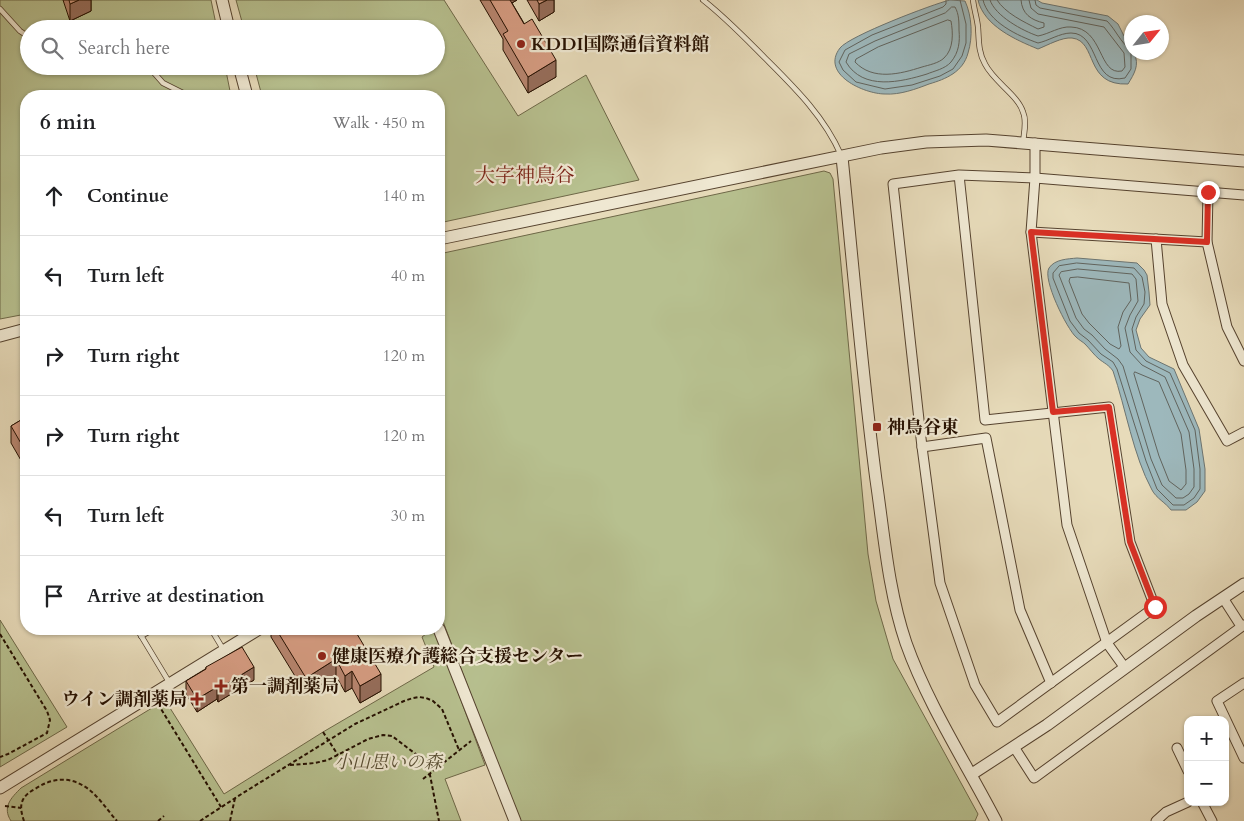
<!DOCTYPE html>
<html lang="en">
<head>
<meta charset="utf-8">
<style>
	body { margin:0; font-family:Cardo,"Noto Serif JP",serif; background:#f6f6f6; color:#202124 }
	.controls { position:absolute; right:15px; bottom:15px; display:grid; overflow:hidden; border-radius:10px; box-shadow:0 1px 4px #0004 }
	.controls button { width:45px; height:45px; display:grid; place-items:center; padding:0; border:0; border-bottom:1px solid #e0e0e0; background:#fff; color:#202124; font:25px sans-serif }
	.compass { position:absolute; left:1124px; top:15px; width:45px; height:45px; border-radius:50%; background:#fff; box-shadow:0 1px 4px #0004; rotate:60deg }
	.stop { position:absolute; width:15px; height:15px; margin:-11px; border:4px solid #d93025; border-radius:50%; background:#fff }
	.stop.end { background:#d93025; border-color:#fff; box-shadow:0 1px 5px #0008 }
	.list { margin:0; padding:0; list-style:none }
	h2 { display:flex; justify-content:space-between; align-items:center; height:65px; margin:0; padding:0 20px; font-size:21px }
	h2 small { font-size:16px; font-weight:400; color:#757577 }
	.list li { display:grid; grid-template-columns:32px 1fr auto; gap:15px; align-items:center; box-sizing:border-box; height:80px; padding:0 20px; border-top:1px solid #e0e0e0 }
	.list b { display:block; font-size:19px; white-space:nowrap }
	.list em { font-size:16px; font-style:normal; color:#757577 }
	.icon { flex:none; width:28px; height:28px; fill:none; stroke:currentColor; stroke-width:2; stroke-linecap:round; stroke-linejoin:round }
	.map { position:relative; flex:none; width:1244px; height:821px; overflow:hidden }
	.search { position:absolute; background:#fff; box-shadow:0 1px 4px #0004; left:20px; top:20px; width:425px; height:55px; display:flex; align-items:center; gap:12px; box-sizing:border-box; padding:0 18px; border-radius:28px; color:#757577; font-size:19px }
	.panel { position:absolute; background:#fff; box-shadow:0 1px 4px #0004; left:20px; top:90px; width:425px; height:545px; border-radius:20px }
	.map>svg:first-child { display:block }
</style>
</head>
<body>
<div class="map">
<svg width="1244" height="821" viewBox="0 0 1244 821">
	<rect width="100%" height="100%" fill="#e7dbba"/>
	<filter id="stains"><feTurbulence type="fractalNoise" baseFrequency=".004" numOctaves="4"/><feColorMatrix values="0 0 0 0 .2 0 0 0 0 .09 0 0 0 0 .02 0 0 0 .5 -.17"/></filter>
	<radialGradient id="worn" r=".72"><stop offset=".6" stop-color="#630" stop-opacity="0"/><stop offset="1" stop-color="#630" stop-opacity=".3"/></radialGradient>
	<g fill="#b7c08f" stroke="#6e6848">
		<path d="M 0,0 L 211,0 L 217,29 L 29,29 L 29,66 L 225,66 L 231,96 L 26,96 L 26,314 L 0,319 Z"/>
		<path d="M 236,0 L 444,0 L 518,116 L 586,75 L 639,180 L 439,223 L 439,96 L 262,96 L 254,66 L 436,66 L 436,29 L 244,29 Z"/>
		<path d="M 824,171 L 830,173 L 833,179 L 868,554 L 876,601 L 893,659 L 978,814 L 975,821 L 519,821 L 439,611 L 439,254 Z"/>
		<path d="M 0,620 L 67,727 L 0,767 Z"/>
		<path d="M 435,630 L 485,765 L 445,779 L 461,821 L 11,821 C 2,807 11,798 21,788 L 165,700 L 224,794 L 323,732 L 434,667 L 422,637 L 426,634 Z"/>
	</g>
	<g fill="#9db8bc" stroke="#6d7571">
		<path d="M 950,0 L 965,1 C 972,16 973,37 968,53 C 963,72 946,79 929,84 C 916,89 900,95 885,94 C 864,94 820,74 840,48 C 849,36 933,4 950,0 Z"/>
		<path d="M 978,0 L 1037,0 L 1042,3 L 1108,16 L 1118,24 L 1124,36 L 1131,44 L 1132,52 L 1134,53 C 1140,65 1134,74 1128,84 C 1084,86 1098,41 1072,38 C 1062,37 1048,45 1038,49 C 1016,40 984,26 978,0 Z"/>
		<path d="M 1077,258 L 1137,263 L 1144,270 L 1147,275 L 1149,292 L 1150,305 L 1140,319 L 1136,330 L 1141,348 L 1149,357 L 1174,369 L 1199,429 L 1205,469 L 1205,491 L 1197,502 L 1186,510 L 1171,510 C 1166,503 1156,498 1152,490 C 1133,455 1126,409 1113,371 C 1109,365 1104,363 1099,359 C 1094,355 1090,349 1085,344 C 1083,342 1079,340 1076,337 C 1067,329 1042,279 1049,268 C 1055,259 1068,259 1077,258 Z"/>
	</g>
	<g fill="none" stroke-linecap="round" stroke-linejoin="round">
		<g stroke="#61645e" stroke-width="1">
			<path d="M 946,0 L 946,4 L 943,7 L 872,35 L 845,50 L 839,62 L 843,70 L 856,82 L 885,89 L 912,85 L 940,76 L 953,69 L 962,56 L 966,43 L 966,24 L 960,0"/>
			<path d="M 983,0 C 988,22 1018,36 1038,43 C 1048,41 1060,33 1071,33 C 1100,33 1091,86 1125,78 L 1131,69 L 1131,50 C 1120,42 1116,30 1107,21 L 1040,8 L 1036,5 L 1035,0"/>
			<path d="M 990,0 C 995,16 1023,31 1038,36 C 1049,34 1060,26 1071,27 C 1104,28 1098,76 1122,71 L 1125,67 L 1124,53 L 1104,27 L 1038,14 L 1031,8 L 1029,0"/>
			<path d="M 997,0 C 1005,13 1024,22 1038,29 L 1044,27 L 1044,23 C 1031,20 1022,14 1021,0"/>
			<path d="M 952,7 L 955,7 C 959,14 959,22 959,30 C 960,42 959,52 951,62 C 945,69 934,71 927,74 C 901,82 863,91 846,62 L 849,54 L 875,41 L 945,13 Z"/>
			<path d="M 948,20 L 951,21 C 953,32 954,49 944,58 C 939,63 929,65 922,67 C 900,74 873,81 855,62 L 856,59 L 878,47 Z"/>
			<path d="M 1077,263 L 1134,268 L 1142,277 L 1145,292 L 1144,304 L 1136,317 L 1132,329 L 1136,350 L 1146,361 L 1170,373 L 1195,430 L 1200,469 L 1200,489 L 1194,498 L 1184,505 L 1173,505 L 1157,489 L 1146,461 L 1117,369 L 1113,362 L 1101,354 L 1088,340 L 1079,333 L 1070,321 L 1053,278 L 1053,273 L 1059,266 Z"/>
			<path d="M 1078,269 L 1132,274 L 1136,279 L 1138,301 L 1130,315 L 1125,328 L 1130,352 L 1142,365 L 1165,377 L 1189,432 L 1194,469 L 1194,487 L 1189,494 L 1183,498 L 1176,498 L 1162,485 L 1151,459 L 1123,366 L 1118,359 L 1105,349 L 1092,335 L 1084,329 L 1076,318 L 1059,275 L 1061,272 Z"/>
			<path d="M 1078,277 L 1129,283 L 1131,300 L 1123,312 L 1118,327 L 1121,346 L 1119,349 L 1110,344 L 1089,323 L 1082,314 L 1069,281 L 1070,278 Z"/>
			<path d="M 1135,372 L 1159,382 L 1181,434 L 1186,470 L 1186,484 L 1181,490 L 1169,481 L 1159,456 L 1134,374 Z"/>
		</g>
		<defs>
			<g id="service">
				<path d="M 703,0 C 726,18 745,38 765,58 C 794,87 824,116 841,155"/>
				<path d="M 973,0 C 974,9 977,18 978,27 C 979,39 978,52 985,64 C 994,82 1018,95 1023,112 C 1027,121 1024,133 1023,142"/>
				<path d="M 0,9 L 20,31 L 29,37"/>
				<path d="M 87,29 L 106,24 L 113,29"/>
				<path d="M 148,66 L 163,83 L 189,96"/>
				<path d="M 137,629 L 169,682"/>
				<path d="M 211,629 L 223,649"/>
				<path d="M 141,636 L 154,629"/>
			</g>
			<g id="minor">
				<path d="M 1035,143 L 1035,178 L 1031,232 L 1067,525 L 1107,643 L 1125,668"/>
				<path d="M 959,175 L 985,420 L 1109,407 L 1130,542 L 1155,607 L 997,722 L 975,685 L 940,583 L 922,447 L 893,184 L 959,175 L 1035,178 L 1244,195"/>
				<path d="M 1208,192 L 1207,242 L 1227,327 L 1244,361"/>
				<path d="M 1031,232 L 1207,242"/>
				<path d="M 1156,239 L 1162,304 L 1183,365 L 1227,441 L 1244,432"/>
				<path d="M 922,447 L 986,438 L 1020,610 L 1051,683"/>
				<path d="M 1223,598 L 1241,626"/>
				<path d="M 1244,683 L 1217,701 L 1244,758"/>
				<path d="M 1014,747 L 1034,778 L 1244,625"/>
				<path d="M 1177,748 L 1188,771"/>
				<path d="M 1202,802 L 1212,821"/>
				<path d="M 1156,821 L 1166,812 L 1188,802"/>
			</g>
			<g id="tertiary">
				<path d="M 222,0 L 229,29"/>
				<path d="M 239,66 L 247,96"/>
				<path d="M 842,157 C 853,265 862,373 876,480 C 884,534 888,590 906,643 C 928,705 966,763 996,821"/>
				<path d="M 439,239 L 881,148 L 926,142 L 986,140 L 1244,161"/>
				<path d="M 0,336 L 26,329"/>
				<path d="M 439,629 L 515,821"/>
				<path d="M 972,774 L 1047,725 L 1196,616 L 1244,584"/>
				<path d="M 0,788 L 259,629"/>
			</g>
		</defs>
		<use href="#service" stroke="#56432f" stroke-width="6"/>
		<use href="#minor" stroke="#56432f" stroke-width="11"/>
		<use href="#tertiary" stroke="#56432f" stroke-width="13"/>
		<g stroke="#251001" stroke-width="2" stroke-dasharray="4 2.5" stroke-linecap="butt">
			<path d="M 0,634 L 47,711 L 50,720 L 47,733 L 8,754 L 0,757"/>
			<path d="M 158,704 L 221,807"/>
			<path d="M 323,732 L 338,755"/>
			<path d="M 290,765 L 315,763 L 328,760 L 368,739 L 383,735 L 392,736 L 421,758 L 429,770 L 439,821"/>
			<path d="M 423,779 L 471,741"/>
			<path d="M 5,806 L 21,808"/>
			<path d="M 24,821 C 22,815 20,808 22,802 C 24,796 29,792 35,789 C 50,779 66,776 82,785 C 96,792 107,810 117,821"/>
			<path d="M 158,821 L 164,816"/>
			<path d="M 200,821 L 243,793 L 355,724 L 404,701 L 413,698 L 419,697 L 426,698 L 433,701 L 442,709 L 459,750"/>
			<path d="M 230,821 L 235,798"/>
		</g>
		<use href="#service" stroke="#efe8d2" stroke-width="4.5"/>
		<use href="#minor" stroke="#efe8d2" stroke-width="9"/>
		<use href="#tertiary" stroke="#efe8d2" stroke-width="11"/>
	</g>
	<g fill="#b88670" stroke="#251001">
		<path d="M 63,0 L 91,0 L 91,11 L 70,21 Z"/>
		<path d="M 480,0 L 517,0 L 512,3 L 556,77 L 528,93 L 503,50 L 503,39 Z"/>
		<path d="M 527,0 L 554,0 L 554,12 L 539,21 Z"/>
		<path d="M 26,417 L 26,469 L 11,443 L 11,426 Z"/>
		<path d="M 271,629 L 354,629 L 381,691 L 360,703 L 352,688 L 345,692 L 336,676 L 306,694 L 271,637 Z"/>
		<path d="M 206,667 L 254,680 L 218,702 L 217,699 L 197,712 L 186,694 L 186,681 L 206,669 Z"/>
	</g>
	<g fill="#966d5b" stroke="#251001">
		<path d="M 79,0 L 91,0 L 91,11 L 70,21 L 70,4 Z"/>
		<path d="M 505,0 L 517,0 L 505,7 Z"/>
		<path d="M 547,0 L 554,0 L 554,12 L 539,21 L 539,4 Z"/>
		<path d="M 556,60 L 556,77 L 528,93 L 528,77 Z"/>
		<path d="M 336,659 L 336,676 L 306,694 L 306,678 Z"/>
		<path d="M 254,667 L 254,680 L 218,702 L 218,689 Z"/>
		<path d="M 352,671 L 352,688 L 345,692 L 345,676 Z"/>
		<path d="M 381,674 L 381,691 L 360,703 L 360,686 Z"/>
		<path d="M 217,687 L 217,699 L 197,712 L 197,699 Z"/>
	</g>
	<g fill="#d69c82" stroke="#251001">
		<path d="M 69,0 L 79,0 L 70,4 Z"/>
		<path d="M 490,0 L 510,0 L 524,24 L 532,19 L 556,60 L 528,77 L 503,34 L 508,31 Z"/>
		<path d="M 537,0 L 547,0 L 539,4 Z"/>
		<path d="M 26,417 L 26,452 L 11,426 Z"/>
		<path d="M 276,629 L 354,629 L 381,674 L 360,686 L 352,671 L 345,676 L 336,659 L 306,678 Z"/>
		<path d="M 242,647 L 254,667 L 218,689 L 217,687 L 197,699 L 186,681 L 206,669 L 206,667 Z"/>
	</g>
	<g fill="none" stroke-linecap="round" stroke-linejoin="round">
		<path stroke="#d93025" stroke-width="6" d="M 1155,607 L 1130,542 L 1109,407 L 1053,412 L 1031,232 L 1207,242 L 1208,192"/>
	</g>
	<g fill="#8f2418" stroke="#efe8d2" stroke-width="2">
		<circle cx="521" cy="44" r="5"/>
		<rect x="872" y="422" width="10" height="10" rx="2.5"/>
		<circle cx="322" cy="656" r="5"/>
		<path d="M218.5 678.5h5v5h5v5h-5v5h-5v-5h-5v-5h5z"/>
		<path d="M194.5 691.5h5v5h5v5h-5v5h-5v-5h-5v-5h5z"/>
	</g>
	<g text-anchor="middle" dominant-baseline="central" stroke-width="4.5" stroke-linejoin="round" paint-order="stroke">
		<g font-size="18" font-weight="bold" fill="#251001" stroke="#efe8d2" text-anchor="start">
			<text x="531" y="44">KDDI国際通信資料館</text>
			<text x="887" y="427">神鳥谷東</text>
			<text x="332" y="656">健康医療介護総合支援センター</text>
			<text x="231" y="686">第一調剤薬局</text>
			<text x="187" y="699" text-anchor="end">ウイン調剤薬局</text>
		</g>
		<g font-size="18" font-style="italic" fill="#584e33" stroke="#efe8d2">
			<text x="388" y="762">小山思いの森</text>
		</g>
		<g font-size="20" fill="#7a1f14" stroke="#efe8d2">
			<text x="525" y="175">大字神鳥谷</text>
		</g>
	</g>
	<rect width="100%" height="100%" filter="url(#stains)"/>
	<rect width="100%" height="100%" fill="url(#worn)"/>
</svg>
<div class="controls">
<button>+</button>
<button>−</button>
</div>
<svg class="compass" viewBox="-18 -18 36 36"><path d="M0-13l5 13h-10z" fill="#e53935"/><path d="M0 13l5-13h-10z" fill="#757577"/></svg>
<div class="stop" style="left:1155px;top:607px"></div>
<div class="stop end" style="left:1208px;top:192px"></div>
<div class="search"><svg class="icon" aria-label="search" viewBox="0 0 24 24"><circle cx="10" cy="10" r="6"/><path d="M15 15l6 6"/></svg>Search here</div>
<section class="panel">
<h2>6 min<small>Walk · 450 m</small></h2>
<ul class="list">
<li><svg class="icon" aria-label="ahead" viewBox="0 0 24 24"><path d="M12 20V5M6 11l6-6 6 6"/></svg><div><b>Continue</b></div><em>140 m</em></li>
<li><svg class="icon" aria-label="left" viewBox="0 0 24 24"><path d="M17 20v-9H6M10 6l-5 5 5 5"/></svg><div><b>Turn left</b></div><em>40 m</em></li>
<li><svg class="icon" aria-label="right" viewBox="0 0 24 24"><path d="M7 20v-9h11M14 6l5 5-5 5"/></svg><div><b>Turn right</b></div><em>120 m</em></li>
<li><svg class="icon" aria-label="right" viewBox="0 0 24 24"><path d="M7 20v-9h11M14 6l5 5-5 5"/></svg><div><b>Turn right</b></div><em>120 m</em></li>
<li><svg class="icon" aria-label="left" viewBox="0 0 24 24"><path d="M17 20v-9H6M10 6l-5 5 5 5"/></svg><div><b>Turn left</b></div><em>30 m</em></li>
<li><svg class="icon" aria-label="arrive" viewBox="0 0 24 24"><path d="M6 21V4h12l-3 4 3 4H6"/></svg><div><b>Arrive at destination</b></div></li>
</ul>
</section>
</div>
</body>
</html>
